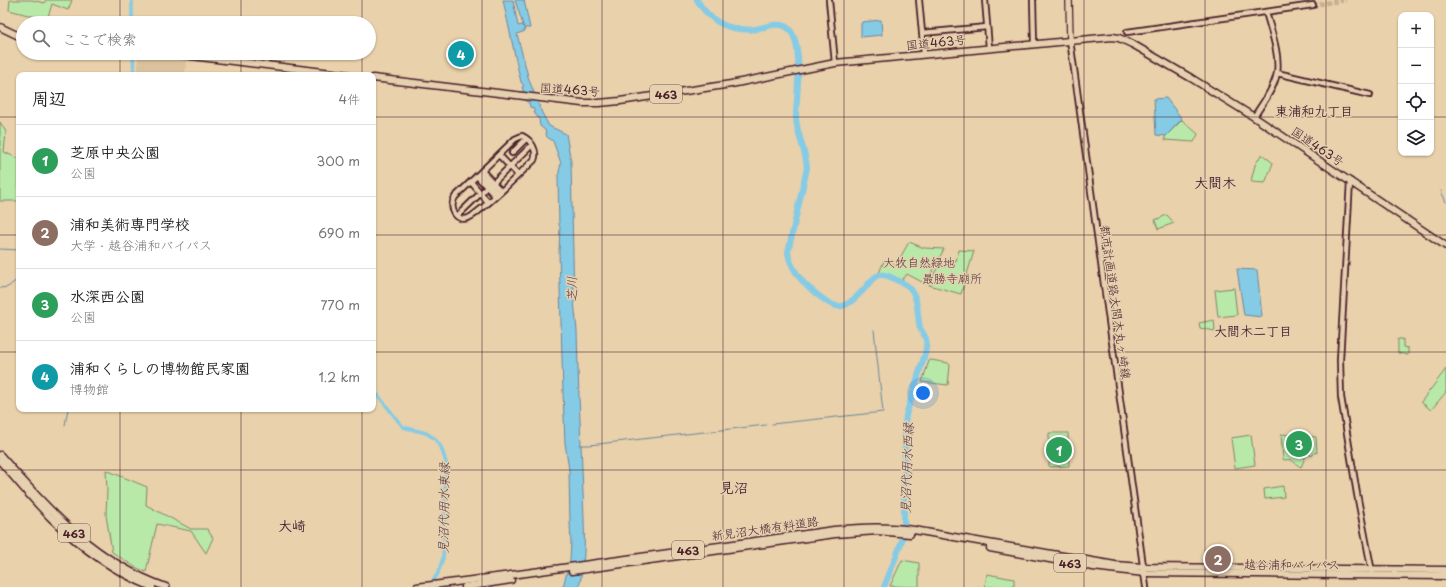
<!DOCTYPE html>
<html lang="ja">
<head>
<meta charset="utf-8">
<style>
	body { margin:0; font-family:"Playpen Sans","Klee One",sans-serif; background:#f2f2f2; color:#202124 }
	.controls { position:absolute; right:12px; top:12px; display:grid; overflow:hidden; border-radius:8px; box-shadow:0 1px 3px #0004 }
	.controls button { width:36px; height:36px; display:grid; place-items:center; padding:0; border:0; border-bottom:1px solid #e0e0e0; background:#fff; color:#202124; font:20px sans-serif }
	.you { position:absolute; left:923px; top:393px; width:14px; height:14px; margin:-10px; border:3px solid #fff; border-radius:50%; background:#1a73e8; box-shadow:0 0 0 6px #1a73e833 }
	.badge { display:grid; place-items:center; width:26px; height:26px; border-radius:50%; background:#c8321e; color:#fff; font-size:13px; font-weight:700 }
	.pin { position:absolute; translate:-50% -50%; border:2px solid #fff; box-shadow:0 1px 4px #0006 }
	.list { margin:0; padding:0; list-style:none }
	h2 { display:flex; justify-content:space-between; align-items:center; height:52px; margin:0; padding:0 16px; font-size:17px }
	h2 small { font-size:13px; font-weight:400; color:#757577 }
	.list li { display:grid; grid-template-columns:26px 1fr auto; gap:12px; align-items:center; box-sizing:border-box; height:72px; padding:0 16px; border-top:1px solid #e0e0e0 }
	.list b { display:block; font-size:15px; white-space:nowrap }
	.list p { margin:0; font-size:13px; white-space:nowrap; color:#757577 }
	.list em { font-size:13px; font-style:normal; color:#757577 }
	.icon { flex:none; width:22px; height:22px; fill:none; stroke:currentColor; stroke-width:2; stroke-linecap:round; stroke-linejoin:round }
	.map { position:relative; flex:none; width:1446px; height:587px; overflow:hidden }
	.search { position:absolute; background:#fff; box-shadow:0 1px 3px #0004; left:16px; top:16px; width:360px; height:44px; display:flex; align-items:center; gap:10px; box-sizing:border-box; padding:0 14px; border-radius:22px; color:#757577; font-size:15px }
	.panel { position:absolute; background:#fff; box-shadow:0 1px 3px #0004; left:16px; top:72px; width:360px; height:340px; border-radius:8px }
	.map>svg:first-child { display:block }
</style>
</head>
<body>
<div class="map">
<svg width="1446" height="587" viewBox="0 0 1446 587">
	<rect width="100%" height="100%" fill="#e8d1ab"/>
	<filter id="ink" filterUnits="userSpaceOnUse"><feTurbulence type="fractalNoise" baseFrequency=".025" numOctaves="2"/><feDisplacementMap in="SourceGraphic" scale="8" xChannelSelector="R" yChannelSelector="G"/><feConvolveMatrix kernelMatrix="1 2 1 2 8 2 1 2 1" color-interpolation-filters="sRGB"/></filter>
	<g filter="url(#ink)">
		<path fill="#dbc29e" d="M 139,53 L 186,59 L 185,75 L 138,75 L 138,54 Z"/>
		<g fill="#b8e9a8" stroke="#81846a">
			<path d="M 10,0 L 32,0 L 44,3 L 46,0 L 72,0 L 68,10 L 52,4 L 47,20 L 9,10 Z"/>
			<path d="M 1182,120 L 1198,134 L 1194,142 L 1165,140 L 1165,137 Z"/>
			<path d="M 0,122 L 6,132 L 4,152 L 19,159 L 19,201 L 0,201 Z"/>
			<path d="M 1261,155 L 1263,155 L 1273,163 L 1265,183 L 1252,182 L 1251,181 L 1255,165 Z"/>
			<path d="M 1167,215 L 1174,223 L 1158,229 L 1155,220 Z"/>
			<path d="M 909,242 L 924,248 L 944,249 L 926,284 L 907,274 L 902,280 L 891,275 L 879,273 L 884,261 L 896,265 Z"/>
			<path d="M 959,250 L 974,251 L 961,294 L 929,285 L 939,264 L 945,267 L 948,259 L 956,261 Z"/>
			<path d="M 1234,288 L 1237,315 L 1218,317 L 1215,290 Z"/>
			<path d="M 1214,320 L 1215,331 L 1200,328 L 1199,323 Z"/>
			<path d="M 1398,339 L 1403,339 L 1403,347 L 1408,348 L 1408,355 L 1398,353 Z"/>
			<path d="M 931,360 L 948,363 L 950,365 L 948,385 L 922,382 L 929,361 Z"/>
			<path d="M 1446,369 L 1446,392 L 1431,410 L 1421,402 Z"/>
			<path d="M 1049,433 L 1068,433 L 1069,466 L 1051,467 L 1049,466 Z"/>
			<path d="M 1281,434 L 1316,437 L 1317,453 L 1315,452 L 1312,456 L 1307,453 L 1301,467 C 1294,464 1294,458 1284,460 L 1283,459 Z"/>
			<path d="M 1251,435 L 1255,465 L 1235,468 L 1231,438 Z"/>
			<path d="M 106,470 L 147,487 L 146,505 L 191,529 L 207,529 L 213,538 L 206,553 L 191,531 L 157,524 L 146,572 L 135,567 L 112,552 L 106,515 L 107,490 Z"/>
			<path d="M 1283,486 L 1284,497 L 1265,499 L 1264,489 Z"/>
			<path d="M 902,560 L 919,563 L 919,587 L 890,586 Z"/>
			<path d="M 987,574 L 1014,579 L 1014,587 L 985,587 Z"/>
		</g>
		<g fill="#85cbe6" stroke="#6d869b">
			<path d="M 503,0 L 513,0 L 518,26 L 522,25 L 524,28 L 515,0 L 524,0 L 530,28 L 525,28 L 524,29 L 525,31 L 517,34 L 529,80 L 542,113 L 549,126 L 566,134 L 571,162 L 574,301 L 577,331 C 578,385 581,439 583,493 C 584,524 587,557 579,587 L 563,587 L 570,560 L 571,543 L 570,523 L 569,470 L 565,443 L 563,392 L 559,252 L 560,226 L 559,225 L 558,177 L 561,163 L 553,141 L 547,137 L 545,130 L 540,126 L 539,119 L 535,114 L 533,108 L 530,107 L 529,103 L 524,100 L 526,99 L 522,87 L 524,86 L 521,82 L 517,65 Z"/>
			<path d="M 881,20 L 882,35 L 861,37 L 861,24 L 862,22 Z"/>
			<path d="M 1166,98 L 1182,119 L 1166,136 L 1156,135 L 1154,99 Z"/>
			<path d="M 1237,269 L 1257,270 L 1262,317 L 1244,315 Z"/>
		</g>
		<g fill="none" stroke-linecap="round" stroke-linejoin="round">
			<g stroke="#6d869b" stroke-width="1">
				<path d="M 1441,191 L 1446,202"/>
				<path d="M 0,249 L 19,250"/>
				<path d="M 0,288 L 8,287 L 19,278"/>
				<path d="M 772,424 L 883,412 L 874,330"/>
				<path d="M 65,425 L 68,409"/>
				<path d="M 579,445 L 589,445 L 766,425"/>
			</g>
			<g stroke="#85cbe6" stroke-width="3.5">
				<path d="M 132,0 L 132,23"/>
				<path d="M 133,53 L 134,75"/>
				<path d="M 373,389 L 403,427 L 426,433 L 434,438 L 441,447 L 446,462 L 444,539 L 443,558 L 438,573 L 430,586"/>
			</g>
			<g stroke="#85cbe6" stroke-width="6">
				<path d="M 697,0 C 710,22 730,32 756,29 C 765,27 780,21 788,28 C 805,43 796,97 796,118 C 797,135 806,151 807,168 L 788,252 C 789,264 800,280 809,288 C 836,309 840,316 866,287 C 870,282 873,277 879,275 C 886,274 891,277 896,280 C 901,282 906,284 909,287 C 919,297 917,316 920,328 C 922,332 925,335 926,339 C 927,343 926,349 925,354 L 906,415 L 905,424 L 904,526"/>
				<path d="M 884,587 L 899,549 L 903,537"/>
			</g>
			<path stroke="#c8ad91" stroke-width="4.5" stroke-dasharray="4.5 2" stroke-linecap="butt" d="M 1313,5 L 1346,0"/>
			<defs>
				<g id="tertiary">
					<path d="M 829,0 L 835,63"/>
					<path d="M 919,0 L 924,54"/>
					<path d="M 985,0 L 989,48"/>
					<path d="M 1033,0 L 1034,43"/>
					<path d="M 1127,32 L 1313,5"/>
					<path d="M 922,33 L 987,27"/>
					<path d="M 1070,40 L 1146,587"/>
					<path d="M 1277,73 L 1370,95"/>
					<path d="M 1254,117 C 1262,104 1274,89 1277,73 C 1280,54 1271,31 1266,12"/>
					<path d="M 522,136 C 531,140 538,151 534,160 C 514,179 494,200 472,216 C 459,225 447,210 455,197 L 515,139 Z"/>
					<path d="M 512,153 L 526,139"/>
					<path d="M 499,155 L 518,175"/>
					<path d="M 482,171 L 501,191"/>
					<path d="M 480,174 L 498,194"/>
					<path d="M 477,176 L 495,196"/>
					<path d="M 1350,181 L 1340,360 L 1341,397 L 1357,494 L 1372,572"/>
					<path d="M 471,182 L 488,202"/>
					<path d="M 493,183 L 532,145"/>
					<path d="M 457,216 L 484,190"/>
				</g>
				<path id="secondary" d="M 1069,0 L 1070,40"/>
				<g id="trunk">
					<path d="M 0,27 L 23,38"/>
					<path d="M 167,53 L 349,75"/>
					<path d="M 373,78 L 582,103 L 599,103 L 620,101 L 731,84 L 835,63 L 1112,37 L 1119,38 L 1134,45 L 1191,78 L 1254,117 L 1446,246"/>
					<path d="M 0,455 C 49,510 94,562 166,587"/>
					<path d="M 0,461 C 17,480 33,500 51,518 C 80,547 115,572 152,587"/>
					<path d="M 990,548 L 1093,567 L 1144,573 L 1446,576"/>
					<path d="M 572,571 L 835,534 L 877,531 L 910,534"/>
					<path d="M 417,587 L 526,573 L 834,530 C 861,527 887,526 914,530 L 1115,565 L 1143,567 L 1446,570"/>
					<path d="M 465,587 L 511,580"/>
				</g>
			</defs>
			<use href="#tertiary" stroke="#4a1f2b" stroke-width="8"/>
			<use href="#secondary" stroke="#4a1f2b" stroke-width="8"/>
			<use href="#trunk" stroke="#4a1f2b" stroke-width="9"/>
			<use href="#tertiary" stroke="#e5d0af" stroke-width="4.5"/>
			<use href="#secondary" stroke="#e5d0af" stroke-width="5.5"/>
			<use href="#trunk" stroke="#e5d0af" stroke-width="6"/>
		</g>
	</g>
	<path fill="none" stroke="#4a1f2b" stroke-width="1" stroke-opacity="0.55" d="M 120,0 L 120,23M 241,0 L 241,23M 362,0 L 362,23M 482,0 L 482,587M 602,0 L 602,587M 723,0 L 723,587M 844,0 L 844,587M 964,0 L 964,587M 1084,0 L 1084,587M 1205,0 L 1205,587M 1326,0 L 1326,587M 120,53 L 120,75M 241,53 L 241,75M 362,53 L 362,75M 0,117 L 19,117M 373,117 L 1401,117M 1431,117 L 1446,117M 0,235 L 19,235M 373,235 L 1446,235M 0,352 L 19,352M 373,352 L 1446,352M 120,409 L 120,587M 241,409 L 241,587M 362,409 L 362,587M 0,470 L 1446,470"/>
	<g text-anchor="middle" dominant-baseline="central" stroke-width="3" stroke-linejoin="round" paint-order="stroke">
		<g fill="#e5d0af" stroke="#785453" stroke-width="1">
			<rect x="650" y="85" width="32" height="18" rx="3"/>
			<rect x="58" y="524" width="32" height="18" rx="3"/>
			<rect x="672" y="541" width="32" height="18" rx="3"/>
			<rect x="1054" y="554" width="32" height="18" rx="3"/>
		</g>
		<g font-size="11" font-weight="bold" fill="#4a1f2b">
			<text x="666" y="94">463</text>
			<text x="74" y="533">463</text>
			<text x="688" y="550">463</text>
			<text x="1070" y="563">463</text>
		</g>
		<g font-size="12" fill="#4a1f2b" stroke="#e5d0af">
			<text transform="translate(936 42) rotate(-6)">国道463号</text>
			<text transform="translate(570 89) rotate(4)">国道463号</text>
			<text transform="translate(1318 146) rotate(34)">国道463号</text>
			<text transform="translate(1116 302) rotate(82)">都市計画道路大間木丸ヶ崎線</text>
			<text transform="translate(765 528) rotate(-8)">新見沼大橋有料道路</text>
			<text x="1292" y="564">越谷浦和バイパス</text>
		</g>
		<g font-size="12" fill="#553338" stroke="#e5d0af">
			<text x="919" y="262">大牧自然緑地</text>
			<text x="952" y="278">最勝寺廟所</text>
		</g>
		<g font-size="13" font-weight="bold" fill="#4a1f2b" stroke="#e5d0af">
			<text x="1314" y="110">東浦和九丁目</text>
			<text x="1253" y="330">大間木二丁目</text>
		</g>
		<g font-size="13" font-style="italic" fill="#533947" stroke="#e5d0af">
			<text transform="translate(571 289) rotate(-91)">芝川</text>
			<text transform="translate(906 468) rotate(-88)">見沼代用水西縁</text>
			<text transform="translate(443 508) rotate(-89)">見沼代用水東縁</text>
		</g>
		<g font-size="14" font-weight="bold" fill="#4a1f2b" stroke="#e5d0af">
			<text x="1215" y="182">大間木</text>
			<text x="734" y="487">見沼</text>
			<text x="292" y="525">大崎</text>
		</g>
	</g>
</svg>
<div class="controls">
<button>+</button>
<button>−</button>
<button><svg class="icon" aria-label="locate" viewBox="0 0 24 24"><circle cx="12" cy="12" r="6"/><path d="M12 2v4M12 18v4M2 12h4M18 12h4"/></svg></button>
<button><svg class="icon" aria-label="layers" viewBox="0 0 24 24"><path d="M12 4l9 5-9 5-9-5zM3 14l9 5 9-5"/></svg></button>
</div>
<div class="you"></div>
<div class="pin badge" style="left:1059px;top:450px;background:#2e9e5b">1</div>
<div class="pin badge" style="left:1218px;top:559px;background:#8d6e63">2</div>
<div class="pin badge" style="left:1299px;top:444px;background:#2e9e5b">3</div>
<div class="pin badge" style="left:461px;top:54px;background:#0f9aa8">4</div>
<div class="search"><svg class="icon" aria-label="search" viewBox="0 0 24 24"><circle cx="10" cy="10" r="6"/><path d="M15 15l6 6"/></svg>ここで検索</div>
<section class="panel">
<h2>周辺<small>4件</small></h2>
<ul class="list">
<li><span class="badge" style="background:#2e9e5b">1</span><div><b>芝原中央公園</b><p>公園</p></div><em>300 m</em></li>
<li><span class="badge" style="background:#8d6e63">2</span><div><b>浦和美術専門学校</b><p>大学 · 越谷浦和バイパス</p></div><em>690 m</em></li>
<li><span class="badge" style="background:#2e9e5b">3</span><div><b>水深西公園</b><p>公園</p></div><em>770 m</em></li>
<li><span class="badge" style="background:#0f9aa8">4</span><div><b>浦和くらしの博物館民家園</b><p>博物館</p></div><em>1.2 km</em></li>
</ul>
</section>
</div>
</body>
</html>
